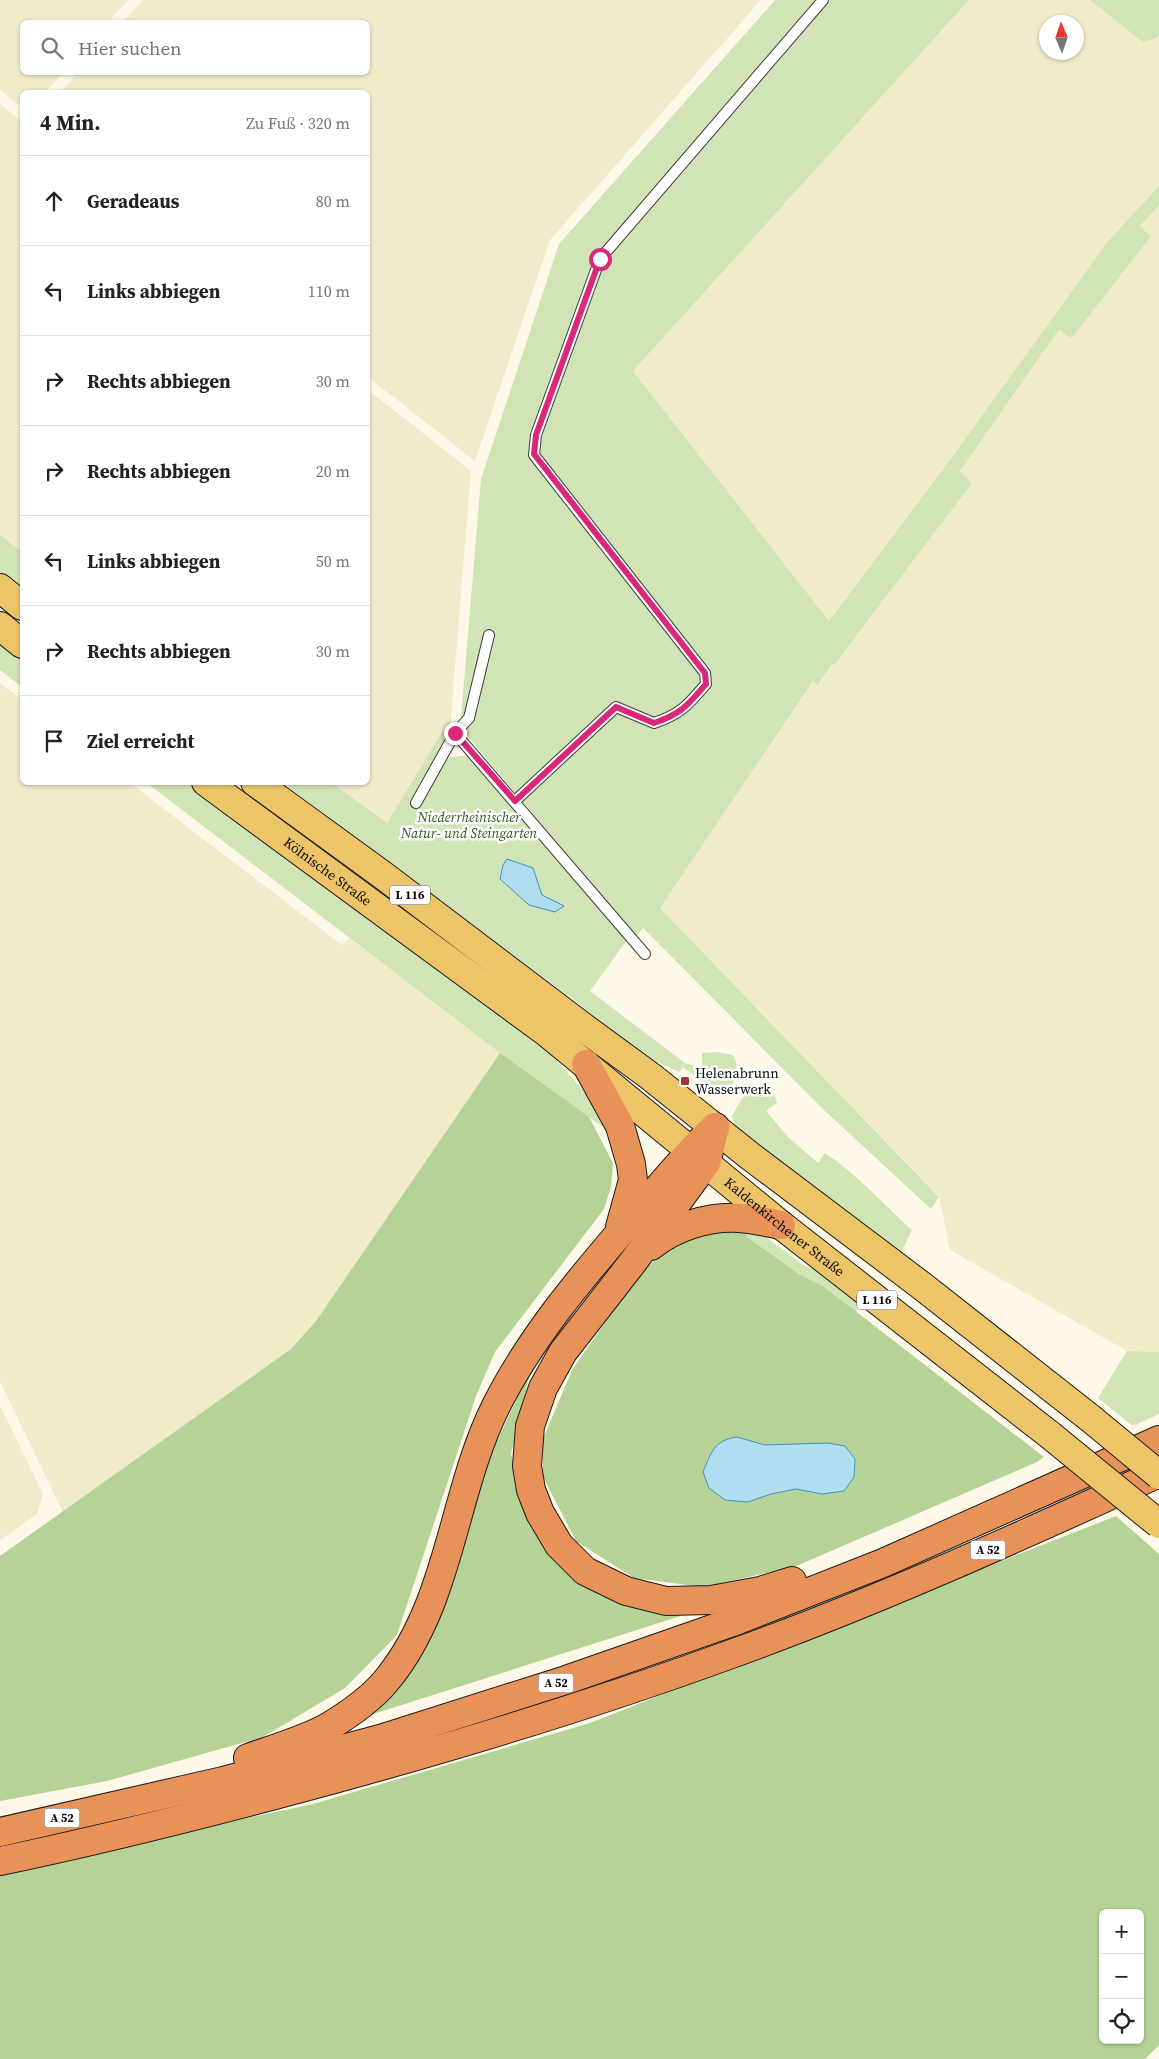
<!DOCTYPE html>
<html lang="de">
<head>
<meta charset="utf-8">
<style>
	body { margin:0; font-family:"Source Serif 4",serif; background:#f2f2f2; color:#222 }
	.controls { position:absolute; right:15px; bottom:15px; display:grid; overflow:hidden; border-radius:8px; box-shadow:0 1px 4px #0004 }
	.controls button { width:45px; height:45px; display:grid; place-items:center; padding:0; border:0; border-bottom:1px solid #e0e0e0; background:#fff; color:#222; font:25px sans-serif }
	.compass { position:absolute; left:1039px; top:15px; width:45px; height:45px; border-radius:50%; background:#fff; box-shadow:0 1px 4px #0004; rotate:358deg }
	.stop { position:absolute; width:15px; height:15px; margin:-11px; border:4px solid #db2777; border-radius:50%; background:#fff }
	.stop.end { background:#db2777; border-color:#fff; box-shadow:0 1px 5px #0008 }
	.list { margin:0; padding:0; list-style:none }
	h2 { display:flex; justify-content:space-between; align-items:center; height:65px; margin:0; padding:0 20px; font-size:21px }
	h2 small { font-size:16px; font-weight:400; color:#767676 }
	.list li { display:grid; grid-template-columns:32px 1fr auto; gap:15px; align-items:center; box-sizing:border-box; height:90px; padding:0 20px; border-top:1px solid #e0e0e0 }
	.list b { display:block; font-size:19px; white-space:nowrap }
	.list em { font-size:16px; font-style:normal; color:#767676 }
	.icon { flex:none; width:28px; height:28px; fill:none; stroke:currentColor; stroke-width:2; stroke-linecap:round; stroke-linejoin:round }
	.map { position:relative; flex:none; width:1159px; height:2059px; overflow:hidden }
	.search { position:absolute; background:#fff; box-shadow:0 1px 4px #0004; left:20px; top:20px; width:350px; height:55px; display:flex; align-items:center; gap:12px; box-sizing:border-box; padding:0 18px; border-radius:8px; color:#767676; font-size:19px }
	.panel { position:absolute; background:#fff; box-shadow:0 1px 4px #0004; left:20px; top:90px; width:350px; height:695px; border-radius:8px }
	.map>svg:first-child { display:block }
</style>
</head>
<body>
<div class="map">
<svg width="1159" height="2059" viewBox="0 0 1159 2059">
	<rect width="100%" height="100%" fill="#fdf8e8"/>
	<g fill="#f0ebcb" fill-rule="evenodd">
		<path d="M 0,0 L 129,0 L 108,22 L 22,22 L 22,72 L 63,73 L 45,92 L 22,92 L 22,105 L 19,105 L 0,90 Z"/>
		<path d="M 143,0 L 761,0 L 550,240 L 475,461 L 368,377 L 368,92 L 60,92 L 78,73 L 368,72 L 368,22 L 123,22 Z"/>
		<path d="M 969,0 L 1090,0 L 1143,41 L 1155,39 L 1159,35 L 1159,186 L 1109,240 L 947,464 L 829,621 L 633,371 ZM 1046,22 L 1076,22 L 1076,52 L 1046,52 Z"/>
		<path d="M 0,104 L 22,121 L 22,552 L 0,535 Z"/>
		<path d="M 1159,205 L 1159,1352 L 1127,1351 L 950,1250 L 939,1196 L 660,908 L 813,681 L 819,685 L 832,664 L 972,482 L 960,471 L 1059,328 L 1071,339 L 1151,235 L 1140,226 Z"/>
		<path d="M 368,390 L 471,471 L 451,717 L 387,823 L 332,783 L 368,782 Z"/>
		<path d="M 0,683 L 22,700 L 22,782 L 130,783 L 342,945 L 349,938 L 500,1053 L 316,1321 L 291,1349 L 63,1512 L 0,1382 Z"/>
		<path d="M 0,1406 L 43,1494 L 37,1514 L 0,1540 Z"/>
	</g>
	<g fill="#d0e4b5">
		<path d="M 775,0 L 969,0 L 633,371 L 829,621 L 947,464 L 1109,240 L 1159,186 L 1159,205 L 1140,226 L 1151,236 L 1071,339 L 1059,329 L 960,471 L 972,483 L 834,665 L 832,664 L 818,685 L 813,681 L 660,908 L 939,1197 L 931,1209 L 824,1110 L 643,928 L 634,938 L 467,735 L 461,717 L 481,479 L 559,244 Z"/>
		<path d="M 1090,0 L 1159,0 L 1159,35 L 1155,39 L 1143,42 Z"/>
		<path d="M 0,535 L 22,552 L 22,587 L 0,571 Z"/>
		<path d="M 0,637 L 22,654 L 22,687 L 0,670 Z"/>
		<path d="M 451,717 L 447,734 L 410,803 L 418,808 L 445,760 L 452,757 L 470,755 L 627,940 L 590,991 L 685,1063 L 702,1068 L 702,1053 L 717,1052 L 733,1055 C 742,1070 733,1085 723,1097 L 683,1067 L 679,1072 L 640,1054 L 579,1004 L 283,783 L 332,783 L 387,823 Z"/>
		<path d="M 147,783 L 192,783 L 545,1048 C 570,1076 597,1103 616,1136 L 530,1076 Z"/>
		<path d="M 759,1088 C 771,1089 774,1091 777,1103 L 766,1111 L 788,1137 L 818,1163 L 825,1153 C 858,1175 883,1204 912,1230 L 899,1256 L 736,1129 L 732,1116 L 742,1098 Z"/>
		<path d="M 748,1224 L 802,1264 L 833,1278 L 863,1303 L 856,1312 L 823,1286 L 799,1274 L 746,1236 Z"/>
		<path d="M 1127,1351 L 1159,1352 L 1159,1414 L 1133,1426 L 1098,1398 Z"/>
	</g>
	<g fill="#b5d396" fill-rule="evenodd">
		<path d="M 500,1053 L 589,1117 L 613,1163 L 611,1187 L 604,1209 L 495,1352 L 476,1396 L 397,1635 L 345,1688 L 263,1737 L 107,1781 L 0,1801 L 0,1556 L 291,1349 L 316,1321 Z"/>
		<path d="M 748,1224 L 746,1236 L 799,1274 L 823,1286 L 1044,1457 L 1037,1462 L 794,1567 L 703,1587 L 634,1578 L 576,1541 L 543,1477 L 543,1439 L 572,1370 L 629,1288 L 662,1252 L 689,1234 ZM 737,1437 L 765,1445 L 795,1445 L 822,1494 L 796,1489 L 771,1494 L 748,1502 Z"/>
		<path d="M 531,1369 L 511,1454 L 532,1517 L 555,1553 L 690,1613 L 367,1716 Z"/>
		<path d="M 1116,1516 L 1159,1554 L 1159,2045 L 1145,2059 L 0,2059 L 0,1870 L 313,1804 L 590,1723 ZM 1103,1913 L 1140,1913 L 1140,2040 L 1103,2040 Z"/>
	</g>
	<g fill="#b1ddf0" stroke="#3e95c1">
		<path d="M 507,859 L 533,868 L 542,895 L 564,906 L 555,912 L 529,905 L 500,879 L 503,865 Z"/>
		<path d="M 737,1437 L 765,1445 L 828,1443 L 845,1446 L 855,1459 L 854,1477 L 844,1491 L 822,1494 L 796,1489 L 771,1494 L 748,1502 L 725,1500 L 709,1488 L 703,1472 C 711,1453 714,1440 737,1437 Z"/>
	</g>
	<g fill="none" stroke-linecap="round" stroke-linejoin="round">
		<defs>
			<g id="lane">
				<path d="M 455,733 L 645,954"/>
				<path d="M 515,801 L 616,707 L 654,723 C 681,714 688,705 706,684 L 705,673 L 534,455 L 536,435 L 600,259 L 823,0"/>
				<path d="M 416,803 L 455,733 L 469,718 L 489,635"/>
			</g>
			<g id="primary">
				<path d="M 0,588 L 22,606"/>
				<path d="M 0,626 L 22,644"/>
				<path id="s1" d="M 206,782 L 546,1032 L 781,1225 L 1050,1435"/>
				<path d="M 255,782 L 384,876 L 583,1027 L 650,1076 L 750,1156 L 922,1286 L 1090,1418"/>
			</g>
			<g id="highway">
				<path d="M 586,1064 L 620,1126 L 631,1164 L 633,1180 L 620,1227"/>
				<path d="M 715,1127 L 706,1163 L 633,1262 L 563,1352 L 543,1388 L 530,1426 L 527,1466 L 531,1490 L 540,1513 L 559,1545 L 585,1571 L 626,1591 L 666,1601 L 711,1600 L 760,1591 L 792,1581"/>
				<path d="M 651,1246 C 674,1227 708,1216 739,1218 C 753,1219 767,1222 781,1225"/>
				<path d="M 248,1758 C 273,1749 305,1740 328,1727 C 348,1715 371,1699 386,1681 C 451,1603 452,1494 496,1406 C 530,1338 581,1278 630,1221 C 658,1189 684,1156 715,1127"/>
				<path d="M 0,1832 L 223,1781 L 380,1739 L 566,1680 L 738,1620 L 883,1563 L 1159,1440"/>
				<path d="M 0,1861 C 92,1842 184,1819 275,1795 C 430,1754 584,1708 734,1653 C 878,1601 1019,1537 1159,1473"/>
			</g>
		</defs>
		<use href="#lane" stroke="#3c3c3c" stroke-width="12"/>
		<use href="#primary" stroke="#1a1a1a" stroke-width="30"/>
		<use href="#highway" stroke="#1a1a1a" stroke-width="30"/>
		<use href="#lane" stroke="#fff" stroke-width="10"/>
		<use href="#primary" stroke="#edc468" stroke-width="28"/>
		<use href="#highway" stroke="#e8925a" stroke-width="28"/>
		<defs>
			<g id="primary-bridge">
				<path d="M 1090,1418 L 1159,1475"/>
				<path d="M 1050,1435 L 1159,1524"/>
			</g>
		</defs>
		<use href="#primary-bridge" stroke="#1a1a1a" stroke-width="30" stroke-linecap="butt"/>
		<use href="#primary-bridge" stroke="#edc468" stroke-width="28"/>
	</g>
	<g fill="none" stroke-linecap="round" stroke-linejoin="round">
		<path stroke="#db2777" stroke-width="6" d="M 455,733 L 515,801 L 616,707 L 654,723 C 681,714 688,705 706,684 L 705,673 L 534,454 L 536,435 L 600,259"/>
	</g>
	<rect fill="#ad2e3c" stroke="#fff" stroke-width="2" x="680" y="1076" width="10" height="10" rx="2.5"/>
	<g text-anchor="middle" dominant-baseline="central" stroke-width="5" stroke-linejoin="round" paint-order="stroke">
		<g fill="#fff" stroke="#535353" stroke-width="1">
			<rect x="390" y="885.5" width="40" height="19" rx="4"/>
			<rect x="857" y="1290.5" width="40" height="19" rx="4"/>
			<rect x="970.5" y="1540.5" width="35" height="19" rx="4"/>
			<rect x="538.5" y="1673.5" width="35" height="19" rx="4"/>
			<rect x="44.5" y="1808.5" width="35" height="19" rx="4"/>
		</g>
		<g font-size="12" font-weight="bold" fill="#090909">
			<text x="410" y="895">L 116</text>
			<text x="877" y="1300">L 116</text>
			<text x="988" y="1550">A 52</text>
			<text x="556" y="1683">A 52</text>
			<text x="62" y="1818">A 52</text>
		</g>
		<g font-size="14" font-style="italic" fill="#305a20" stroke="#fff">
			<text x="469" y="817">Niederrheinischer<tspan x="469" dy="16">Natur- und Steingarten</tspan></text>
		</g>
		<g font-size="14" fill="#090909" stroke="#fff">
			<text stroke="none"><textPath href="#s1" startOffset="151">Kölnische Straße</textPath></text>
			<text stroke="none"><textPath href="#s1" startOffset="730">Kaldenkirchener Straße</textPath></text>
		</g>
		<g font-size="14" fill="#090909" stroke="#fff" text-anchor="start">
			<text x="695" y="1073">Helenabrunn<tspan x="695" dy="16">Wasserwerk</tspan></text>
		</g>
	</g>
</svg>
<div class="controls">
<button>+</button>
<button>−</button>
<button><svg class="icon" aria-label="locate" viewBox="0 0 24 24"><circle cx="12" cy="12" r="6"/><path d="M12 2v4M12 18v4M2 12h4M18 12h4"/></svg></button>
</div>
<svg class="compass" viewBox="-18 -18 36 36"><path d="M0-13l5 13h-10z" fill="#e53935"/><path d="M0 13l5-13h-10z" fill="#767676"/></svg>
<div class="stop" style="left:600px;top:259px"></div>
<div class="stop end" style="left:455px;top:733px"></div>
<div class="search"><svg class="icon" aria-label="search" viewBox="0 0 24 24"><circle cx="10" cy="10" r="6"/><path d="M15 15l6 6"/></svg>Hier suchen</div>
<section class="panel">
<h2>4 Min.<small>Zu Fuß · 320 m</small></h2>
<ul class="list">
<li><svg class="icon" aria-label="ahead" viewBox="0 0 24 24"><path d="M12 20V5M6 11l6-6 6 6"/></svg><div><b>Geradeaus</b></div><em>80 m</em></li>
<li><svg class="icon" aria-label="left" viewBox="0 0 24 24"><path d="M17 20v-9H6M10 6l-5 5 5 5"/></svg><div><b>Links abbiegen</b></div><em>110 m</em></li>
<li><svg class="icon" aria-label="right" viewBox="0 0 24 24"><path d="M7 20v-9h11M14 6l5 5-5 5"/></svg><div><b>Rechts abbiegen</b></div><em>30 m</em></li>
<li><svg class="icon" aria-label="right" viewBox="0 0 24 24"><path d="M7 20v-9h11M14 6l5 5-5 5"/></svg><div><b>Rechts abbiegen</b></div><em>20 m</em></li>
<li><svg class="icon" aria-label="left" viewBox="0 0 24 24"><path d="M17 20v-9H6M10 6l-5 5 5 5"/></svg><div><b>Links abbiegen</b></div><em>50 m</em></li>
<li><svg class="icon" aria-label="right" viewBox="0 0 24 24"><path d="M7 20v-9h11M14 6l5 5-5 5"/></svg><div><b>Rechts abbiegen</b></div><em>30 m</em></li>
<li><svg class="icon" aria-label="arrive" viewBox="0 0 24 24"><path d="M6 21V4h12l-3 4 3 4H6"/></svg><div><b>Ziel erreicht</b></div></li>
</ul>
</section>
</div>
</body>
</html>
